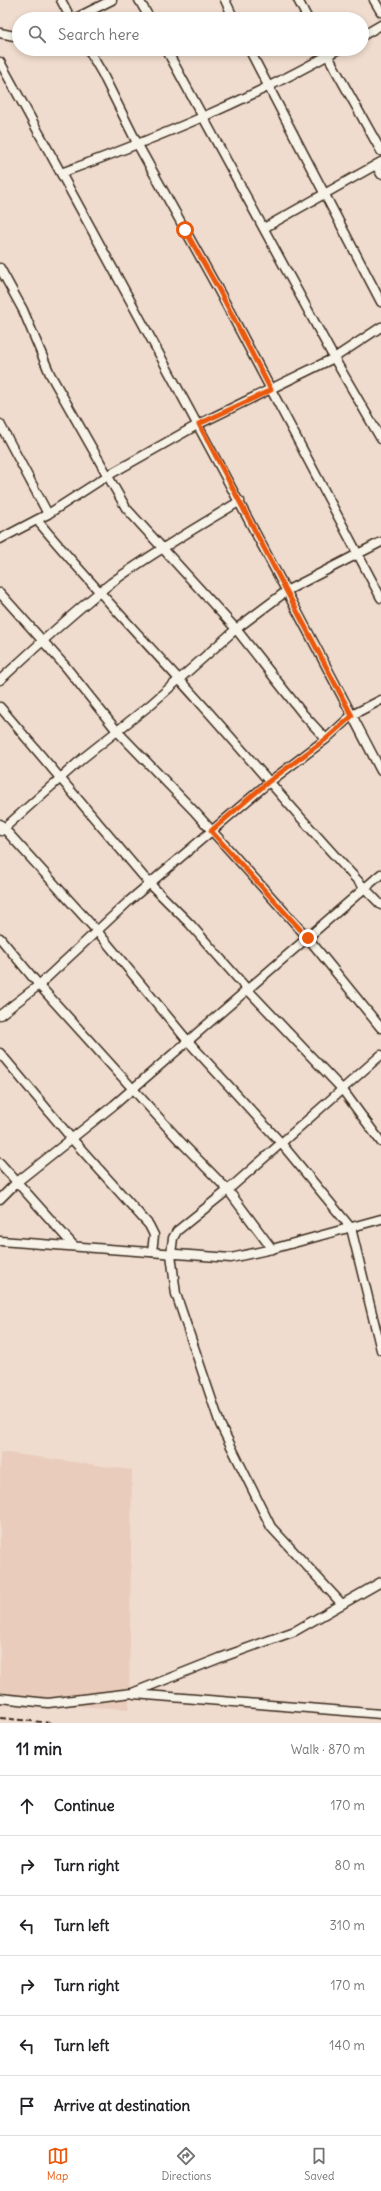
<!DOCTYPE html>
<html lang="en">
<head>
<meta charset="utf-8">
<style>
	body { margin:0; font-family:Delius,sans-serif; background:#f6f6f6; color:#202124 }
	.stop { position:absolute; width:12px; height:12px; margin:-9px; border:3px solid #ea580c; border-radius:50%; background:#fff }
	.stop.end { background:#ea580c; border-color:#fff; box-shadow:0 1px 4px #0008 }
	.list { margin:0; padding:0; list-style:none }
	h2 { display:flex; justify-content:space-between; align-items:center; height:52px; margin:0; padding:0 16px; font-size:17px }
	h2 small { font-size:13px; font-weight:400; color:#757577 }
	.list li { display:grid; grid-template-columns:26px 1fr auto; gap:12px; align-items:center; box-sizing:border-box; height:60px; padding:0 16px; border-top:1px solid #e0e0e0 }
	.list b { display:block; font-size:15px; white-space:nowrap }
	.list em { font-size:13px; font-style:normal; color:#757577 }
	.icon { flex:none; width:22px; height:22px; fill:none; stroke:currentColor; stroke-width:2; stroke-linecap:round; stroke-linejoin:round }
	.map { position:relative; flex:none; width:381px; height:1723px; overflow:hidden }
	.search { position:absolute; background:#fff; box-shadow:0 2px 6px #0003; left:12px; right:12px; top:12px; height:44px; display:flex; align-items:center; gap:10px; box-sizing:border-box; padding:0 14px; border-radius:22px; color:#757577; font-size:15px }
	.sheet { height:412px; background:#fff }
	nav { display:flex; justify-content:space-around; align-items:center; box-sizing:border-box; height:56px; border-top:1px solid #e0e0e0; background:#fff; font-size:11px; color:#757577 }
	nav a { display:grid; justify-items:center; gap:2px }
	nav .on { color:#ea580c }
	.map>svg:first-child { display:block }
</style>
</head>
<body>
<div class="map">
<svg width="381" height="1723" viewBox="0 0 381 1723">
	<rect width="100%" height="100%" fill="#efdcce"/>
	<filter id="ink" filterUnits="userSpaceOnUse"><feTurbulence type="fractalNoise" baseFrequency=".025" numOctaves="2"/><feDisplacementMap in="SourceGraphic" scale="8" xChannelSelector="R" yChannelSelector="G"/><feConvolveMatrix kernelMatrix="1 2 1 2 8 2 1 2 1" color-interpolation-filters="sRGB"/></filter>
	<g filter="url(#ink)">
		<path fill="#e9ccbc" d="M 0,1452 L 132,1470 L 129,1709 L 0,1702 Z"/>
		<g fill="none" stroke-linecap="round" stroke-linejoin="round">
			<defs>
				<g id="minor">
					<path d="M 61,0 L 71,19"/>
					<path d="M 139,0 L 150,19"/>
					<path d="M 225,0 L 234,19"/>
					<path d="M 298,0 L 308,19"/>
					<path d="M 374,0 L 381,12"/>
					<path d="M 74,19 L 112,0"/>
					<path d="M 0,33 L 19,37"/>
					<path d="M 362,36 L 381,25"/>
					<path d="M 88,49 L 102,73 L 138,145 L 219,291 L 381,598"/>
					<path d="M 166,49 L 334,358 L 381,439"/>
					<path d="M 249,49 L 381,302"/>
					<path d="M 324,49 L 381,151"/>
					<path d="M 0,62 C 129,297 257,532 381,771"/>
					<path d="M 376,165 L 381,174"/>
					<path d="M 61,173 C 157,138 250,100 339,49"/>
					<path d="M 264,228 L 381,162"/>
					<path d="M 0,268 L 23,310 L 50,374 L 126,508 L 236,629 L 303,714 L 326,739"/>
					<path d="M 0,424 L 48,514"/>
					<path d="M 37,520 C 90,584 148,644 204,707 C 263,773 319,842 381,905"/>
					<path d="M 0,539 L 48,514 L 107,476 L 199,424 L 334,358 L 381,327"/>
					<path d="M 0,593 L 66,667 L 117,731 L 195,812 L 308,938 L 381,1028"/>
					<path d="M 0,680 C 36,647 72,613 111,583 C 152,553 196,528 240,501"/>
					<path d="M 0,707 L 149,883 L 190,924 L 247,989 L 342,1089 L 381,1142"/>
					<path d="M 0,824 L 97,931 L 187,1040 L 281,1143 L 351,1228 L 381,1350"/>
					<path d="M 1,831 L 83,758 L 150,705 L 236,629 L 288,590 L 381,542"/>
					<path d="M 0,938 L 39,985 L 179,1140 L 228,1190 L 272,1249"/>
					<path d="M 0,1015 L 39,985 L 129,901 L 268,783 L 326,739 L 352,715 L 381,700"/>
					<path d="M 0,1053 L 72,1139 L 149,1225 L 154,1235 L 152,1252"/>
					<path d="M 0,1163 L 74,1246"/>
					<path d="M 0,1199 L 17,1182 L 114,1105 L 381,874"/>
					<path d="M 0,1241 L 231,1258 L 272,1249 L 381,1219"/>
					<path d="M 342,1604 L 271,1527 L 220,1424 L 176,1294 L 171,1254 L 173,1238 L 177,1231 L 228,1190 L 381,1055"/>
					<path d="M 134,1694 L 381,1714"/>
					<path d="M 0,1698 L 48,1703 L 132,1693 L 220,1658 L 295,1631 L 381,1582"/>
				</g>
			</defs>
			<use href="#minor" stroke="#3b2a1e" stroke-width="11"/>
			<use href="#minor" stroke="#f7f3e8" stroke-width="8"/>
			<path stroke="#3b2a1e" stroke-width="2" stroke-dasharray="6 3" stroke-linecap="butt" d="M 0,1718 L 52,1723"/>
		</g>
	</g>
	<g fill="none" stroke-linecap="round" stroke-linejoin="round" filter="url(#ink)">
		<path stroke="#ea580c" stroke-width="5" d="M 185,230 L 219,290 L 271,390 L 199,424 L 352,716 L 326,739 L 268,782 L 211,831 L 308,938"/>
	</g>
</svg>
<div class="stop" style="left:185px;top:230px"></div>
<div class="stop end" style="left:308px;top:938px"></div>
<div class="search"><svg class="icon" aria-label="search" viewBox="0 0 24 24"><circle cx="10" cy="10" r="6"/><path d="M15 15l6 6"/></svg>Search here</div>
</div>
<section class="sheet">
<h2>11 min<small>Walk · 870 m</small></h2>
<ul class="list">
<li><svg class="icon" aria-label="ahead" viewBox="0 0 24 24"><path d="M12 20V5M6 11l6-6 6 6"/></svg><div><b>Continue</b></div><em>170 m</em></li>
<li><svg class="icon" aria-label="right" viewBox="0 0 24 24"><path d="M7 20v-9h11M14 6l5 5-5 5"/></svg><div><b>Turn right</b></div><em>80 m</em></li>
<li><svg class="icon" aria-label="left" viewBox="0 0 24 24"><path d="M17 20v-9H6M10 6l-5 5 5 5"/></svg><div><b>Turn left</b></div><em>310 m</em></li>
<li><svg class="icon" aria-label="right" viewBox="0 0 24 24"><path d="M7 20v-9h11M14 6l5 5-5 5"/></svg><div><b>Turn right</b></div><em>170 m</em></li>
<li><svg class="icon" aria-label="left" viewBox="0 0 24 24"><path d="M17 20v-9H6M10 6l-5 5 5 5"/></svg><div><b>Turn left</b></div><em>140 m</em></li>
<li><svg class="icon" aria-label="arrive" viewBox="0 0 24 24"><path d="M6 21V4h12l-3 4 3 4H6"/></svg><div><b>Arrive at destination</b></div></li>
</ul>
</section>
<nav>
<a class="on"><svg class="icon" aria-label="map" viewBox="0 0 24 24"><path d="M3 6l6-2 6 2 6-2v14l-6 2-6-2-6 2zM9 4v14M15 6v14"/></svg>Map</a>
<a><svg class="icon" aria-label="directions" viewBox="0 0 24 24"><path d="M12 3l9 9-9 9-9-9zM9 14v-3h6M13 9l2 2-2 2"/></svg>Directions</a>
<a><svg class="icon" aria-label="saved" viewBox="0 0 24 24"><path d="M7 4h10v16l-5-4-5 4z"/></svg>Saved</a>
</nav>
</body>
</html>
